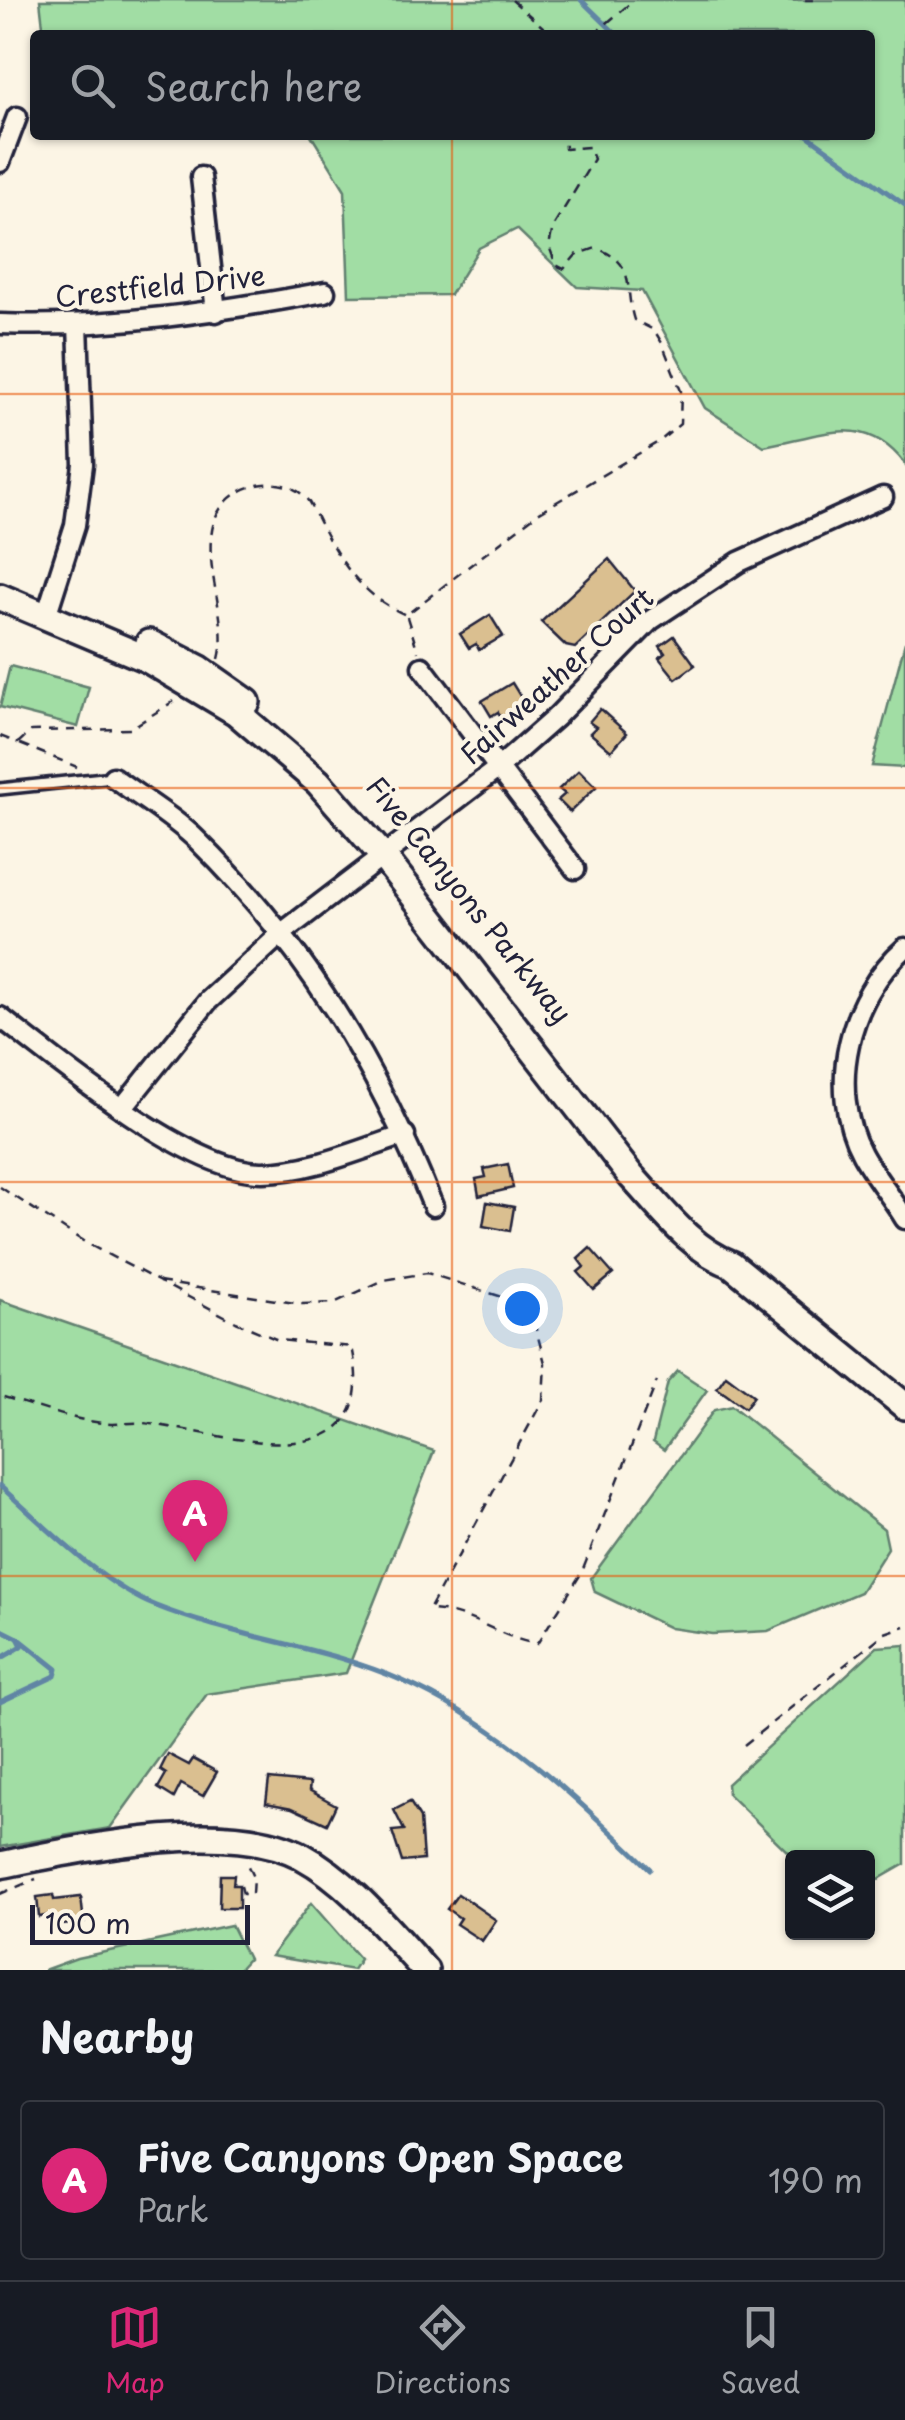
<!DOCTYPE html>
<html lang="en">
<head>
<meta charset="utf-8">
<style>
	body { margin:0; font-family:"Playpen Sans",sans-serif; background:#242831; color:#f1f3f6 }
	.controls { position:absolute; right:30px; bottom:30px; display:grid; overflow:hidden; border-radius:10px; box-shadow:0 2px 8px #0004 }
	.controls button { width:90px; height:90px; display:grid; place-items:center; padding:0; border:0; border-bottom:2px solid #363941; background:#171b24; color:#f1f3f6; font:50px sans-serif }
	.scale { position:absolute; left:30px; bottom:25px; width:220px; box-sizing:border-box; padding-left:10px; border:5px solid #22223b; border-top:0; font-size:28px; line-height:35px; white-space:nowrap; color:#22223b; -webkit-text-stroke:8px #fcf5e5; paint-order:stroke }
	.you { position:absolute; left:522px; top:1308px; width:35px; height:35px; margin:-25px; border:8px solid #fff; border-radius:50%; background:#1a73e8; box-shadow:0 0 0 15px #1a73e833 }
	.badge { display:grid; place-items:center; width:65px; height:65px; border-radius:50%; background:#db2777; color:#fff; font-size:32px; font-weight:700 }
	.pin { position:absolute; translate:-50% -82px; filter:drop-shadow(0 2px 5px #0008) }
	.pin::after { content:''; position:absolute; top:52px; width:35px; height:30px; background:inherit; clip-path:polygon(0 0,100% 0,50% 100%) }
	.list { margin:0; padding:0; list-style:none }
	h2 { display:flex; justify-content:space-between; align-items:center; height:130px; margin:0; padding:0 40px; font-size:42px }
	h2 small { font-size:32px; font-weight:400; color:#9ea1a6 }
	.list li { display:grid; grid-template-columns:65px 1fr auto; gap:30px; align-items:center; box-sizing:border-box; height:160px; margin:0 20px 20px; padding:0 20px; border:2px solid #363941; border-radius:10px }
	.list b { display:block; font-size:38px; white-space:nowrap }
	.list p { margin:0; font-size:32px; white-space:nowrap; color:#9ea1a6 }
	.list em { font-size:32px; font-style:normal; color:#9ea1a6 }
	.icon { flex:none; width:55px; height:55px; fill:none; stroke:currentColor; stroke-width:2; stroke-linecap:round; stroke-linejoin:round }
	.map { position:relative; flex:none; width:905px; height:1970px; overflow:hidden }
	.search { position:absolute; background:#171b24; box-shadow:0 2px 8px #0004; left:30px; right:30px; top:30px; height:110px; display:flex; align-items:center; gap:25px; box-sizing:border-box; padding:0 35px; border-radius:10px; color:#9ea1a6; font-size:38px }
	.sheet { height:310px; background:#171b24 }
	nav { display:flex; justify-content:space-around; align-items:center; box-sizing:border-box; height:140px; border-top:2px solid #363941; background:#171b24; font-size:28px; color:#9ea1a6 }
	nav a { display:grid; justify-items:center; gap:5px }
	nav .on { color:#db2777 }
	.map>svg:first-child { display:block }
</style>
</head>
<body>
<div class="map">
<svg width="905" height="1970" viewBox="0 0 905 1970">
	<rect width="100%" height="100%" fill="#fcf5e5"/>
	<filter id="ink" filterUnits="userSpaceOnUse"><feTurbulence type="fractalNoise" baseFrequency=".01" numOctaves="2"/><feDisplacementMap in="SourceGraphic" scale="20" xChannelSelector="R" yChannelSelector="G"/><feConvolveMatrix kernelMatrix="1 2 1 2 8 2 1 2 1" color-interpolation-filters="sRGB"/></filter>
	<g filter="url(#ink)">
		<g fill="#a1dda4" stroke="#628070" stroke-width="2.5">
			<path d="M 40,0 L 905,0 L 905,464 C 865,411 821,436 764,446 L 705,408 L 642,291 L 577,287 L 517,229 L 479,248 L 450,295 L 349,296 L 345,190 L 311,135 L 870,135 L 870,35 L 44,35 Z"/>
			<path d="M 905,642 L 905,768 L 872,766 Z"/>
			<path d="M 10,666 L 89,687 L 78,727 L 0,707 Z"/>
			<path d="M 0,1300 L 434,1451 L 346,1673 L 207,1694 L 110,1828 L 0,1847 Z"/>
			<path d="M 678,1371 L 707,1390 L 664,1450 L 653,1442 L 668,1382 Z"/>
			<path d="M 732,1406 L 884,1529 L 888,1548 L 860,1592 L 768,1631 L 712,1634 L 670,1628 L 595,1592 L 591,1578 L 714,1410 Z"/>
			<path d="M 905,1645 L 905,1864 L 868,1885 L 868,1858 L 793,1857 L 728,1794 L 727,1784 L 877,1647 Z"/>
			<path d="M 311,1903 L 360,1959 L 353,1970 L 271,1956 Z"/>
			<path d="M 231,1925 L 248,1959 L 238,1970 L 44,1970 L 77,1958 Z"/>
		</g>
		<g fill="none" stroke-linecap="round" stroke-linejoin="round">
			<g stroke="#6085a4" stroke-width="5">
				<path d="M 581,0 L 617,35"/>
				<path d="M 807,135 L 905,205"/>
				<path d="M 0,1486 C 43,1524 102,1585 156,1606 C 236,1638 324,1646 403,1681 C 498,1723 577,1798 650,1869"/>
				<path d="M 0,1629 L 18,1638 L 22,1646 L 0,1659"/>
				<path d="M 0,1702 L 55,1676 L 57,1669 L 18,1638"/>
			</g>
		</g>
		<g fill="#dabf90" stroke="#22223b" stroke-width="2.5">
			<path d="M 609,559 L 635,591 L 575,648 L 566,646 L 541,622 Z"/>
			<path d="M 490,615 L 503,636 L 479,650 L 476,644 L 469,648 L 460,634 Z"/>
			<path d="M 674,636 L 695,665 L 676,679 L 659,658 L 665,653 L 660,646 Z"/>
			<path d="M 512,683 L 525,704 L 502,718 L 498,712 L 491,716 L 482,701 Z"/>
			<path d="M 600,709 L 627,733 L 611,751 L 590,733 L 596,727 L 589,722 Z"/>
			<path d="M 579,770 L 596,787 L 570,812 L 558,800 L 565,794 L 559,789 Z"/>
			<path d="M 508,1164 L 513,1188 L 479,1196 L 476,1179 L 486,1177 L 484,1169 Z"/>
			<path d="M 487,1202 L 514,1207 L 510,1231 L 483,1226 Z"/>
			<path d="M 590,1248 L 613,1274 L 594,1290 L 578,1272 L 584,1267 L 578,1259 Z"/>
			<path d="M 726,1375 L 754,1396 L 745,1408 L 717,1388 Z"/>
			<path d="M 168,1754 L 189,1765 L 193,1759 L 217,1772 L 203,1796 L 181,1784 L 174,1798 L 158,1788 L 166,1774 L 160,1770 Z"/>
			<path d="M 269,1779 L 310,1783 L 309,1790 L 336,1805 L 327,1824 L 292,1808 L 266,1803 Z"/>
			<path d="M 410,1802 L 420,1818 L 423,1860 L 402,1862 L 392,1831 L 404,1830 L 394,1810 Z"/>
			<path d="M 220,1875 L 234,1875 L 233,1885 L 239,1885 L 239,1908 L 219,1908 Z"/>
			<path d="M 458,1894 L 496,1920 L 482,1941 L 456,1924 L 460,1918 L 447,1909 Z"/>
			<path d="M 53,1895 L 54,1900 L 81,1897 L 84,1923 L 63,1925 L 63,1921 L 52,1922 L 52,1915 L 39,1917 L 37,1897 Z"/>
		</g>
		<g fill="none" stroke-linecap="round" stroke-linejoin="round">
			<defs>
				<path id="lane" d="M 0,789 L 113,777"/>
				<g id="street">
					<path d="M 0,162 L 17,117"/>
					<path d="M 201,177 L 216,312"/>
					<path d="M 0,324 C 110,328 217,312 325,292"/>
					<path d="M 47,613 L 75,525 L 83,464 L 78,324"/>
					<path d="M 422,667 L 575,869"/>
					<path d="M 113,777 C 141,798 174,817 198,841 C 307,949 377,1065 433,1206"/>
					<path d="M 905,948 C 849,997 826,1087 862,1154 C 874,1176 892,1197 905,1219"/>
					<path d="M 0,1017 C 58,1062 191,1173 263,1172 C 312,1171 359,1150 405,1135"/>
					<path d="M 123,1107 L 208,1001 L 282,933 L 497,769 L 556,717 L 651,620 L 739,562 L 883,497"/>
				</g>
				<g id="secondary">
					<path d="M 0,597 L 147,659 L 236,712 L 318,782 L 382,855 L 631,1176 C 660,1207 690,1249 731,1264 L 905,1406"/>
					<path d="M 149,643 L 200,669 L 247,702"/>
					<path d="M 0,1865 C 80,1849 227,1816 302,1856 C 350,1882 388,1930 425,1970"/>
				</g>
			</defs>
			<use href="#lane" stroke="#22223b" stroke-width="16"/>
			<use href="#street" stroke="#22223b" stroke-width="25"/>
			<use href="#secondary" stroke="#22223b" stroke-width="32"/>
			<g stroke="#22223b" stroke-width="2.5" stroke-dasharray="10 8" stroke-linecap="butt">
				<path d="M 512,0 L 552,35"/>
				<path d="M 769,0 L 814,0"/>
				<path d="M 593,35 L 634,0"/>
				<path d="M 407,617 L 418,652"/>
				<path d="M 219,659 C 230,618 201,566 214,522 C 224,487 275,471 303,495 C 311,502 317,519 323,529 C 344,568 365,597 406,615 L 538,513 L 660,441 L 680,424 L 681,391 L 662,343 L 654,330 L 634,320 C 623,284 638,264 596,248 L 576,255 L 564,269 L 556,265 L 549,246 L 553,227 L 594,159 L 589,147 L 565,149 L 564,135"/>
				<path d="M 0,736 L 18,743 L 31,731 L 130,729 L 174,701"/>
				<path d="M 20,744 L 77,767"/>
				<path d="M 0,1187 L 86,1243 L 236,1322 L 278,1340 L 352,1347 C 384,1491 221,1432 143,1423 C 133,1422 123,1424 113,1424 C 75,1422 36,1406 0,1396"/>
				<path d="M 159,1282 L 302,1304 L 334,1303 L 384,1280 L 427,1273 L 518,1302 L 533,1318 L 545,1363 L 543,1400 L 429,1610 C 469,1610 499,1638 537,1644 L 582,1572 L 657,1381"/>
				<path d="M 744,1745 L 885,1633 L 905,1626"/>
				<path d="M 241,1886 L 243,1894 L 252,1894 L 253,1877 L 246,1862"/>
				<path d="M 0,1894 L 36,1879"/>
			</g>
			<use href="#lane" stroke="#fcf5e5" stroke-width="9"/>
			<use href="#street" stroke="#fcf5e5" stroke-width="18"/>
			<use href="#secondary" stroke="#fcf5e5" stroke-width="25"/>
		</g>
	</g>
	<path fill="none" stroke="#e8590c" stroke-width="2.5" stroke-opacity="0.55" d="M 452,0 L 452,35M 452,135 L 452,1970M 0,394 L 905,394M 0,788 L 905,788M 0,1182 L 905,1182M 0,1576 L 905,1576"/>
	<g text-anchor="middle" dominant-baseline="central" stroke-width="8" stroke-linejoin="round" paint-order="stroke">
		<g font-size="28" fill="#22223b" stroke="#fcf5e5">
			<text transform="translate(160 285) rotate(-6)">Crestfield Drive</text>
			<text transform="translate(556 675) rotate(-42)">Fairweather Court</text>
			<text transform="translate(470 899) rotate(51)">Five Canyons Parkway</text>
		</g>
	</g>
</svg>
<div class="controls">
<button><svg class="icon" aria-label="layers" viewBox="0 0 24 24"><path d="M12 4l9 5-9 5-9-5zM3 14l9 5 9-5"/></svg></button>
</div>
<div class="scale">100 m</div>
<div class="you"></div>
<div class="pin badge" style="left:195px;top:1562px">A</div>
<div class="search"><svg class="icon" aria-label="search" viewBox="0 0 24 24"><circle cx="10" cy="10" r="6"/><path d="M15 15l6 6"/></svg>Search here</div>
</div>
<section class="sheet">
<h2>Nearby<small></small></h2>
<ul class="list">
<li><span class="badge">A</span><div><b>Five Canyons Open Space</b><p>Park</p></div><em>190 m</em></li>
</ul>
</section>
<nav>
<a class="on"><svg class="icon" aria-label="map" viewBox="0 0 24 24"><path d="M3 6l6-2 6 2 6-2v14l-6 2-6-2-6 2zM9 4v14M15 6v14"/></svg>Map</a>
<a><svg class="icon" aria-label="directions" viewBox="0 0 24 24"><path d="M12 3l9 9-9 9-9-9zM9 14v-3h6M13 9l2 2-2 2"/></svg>Directions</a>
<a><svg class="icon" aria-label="saved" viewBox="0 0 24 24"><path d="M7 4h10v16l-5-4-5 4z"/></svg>Saved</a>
</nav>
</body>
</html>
